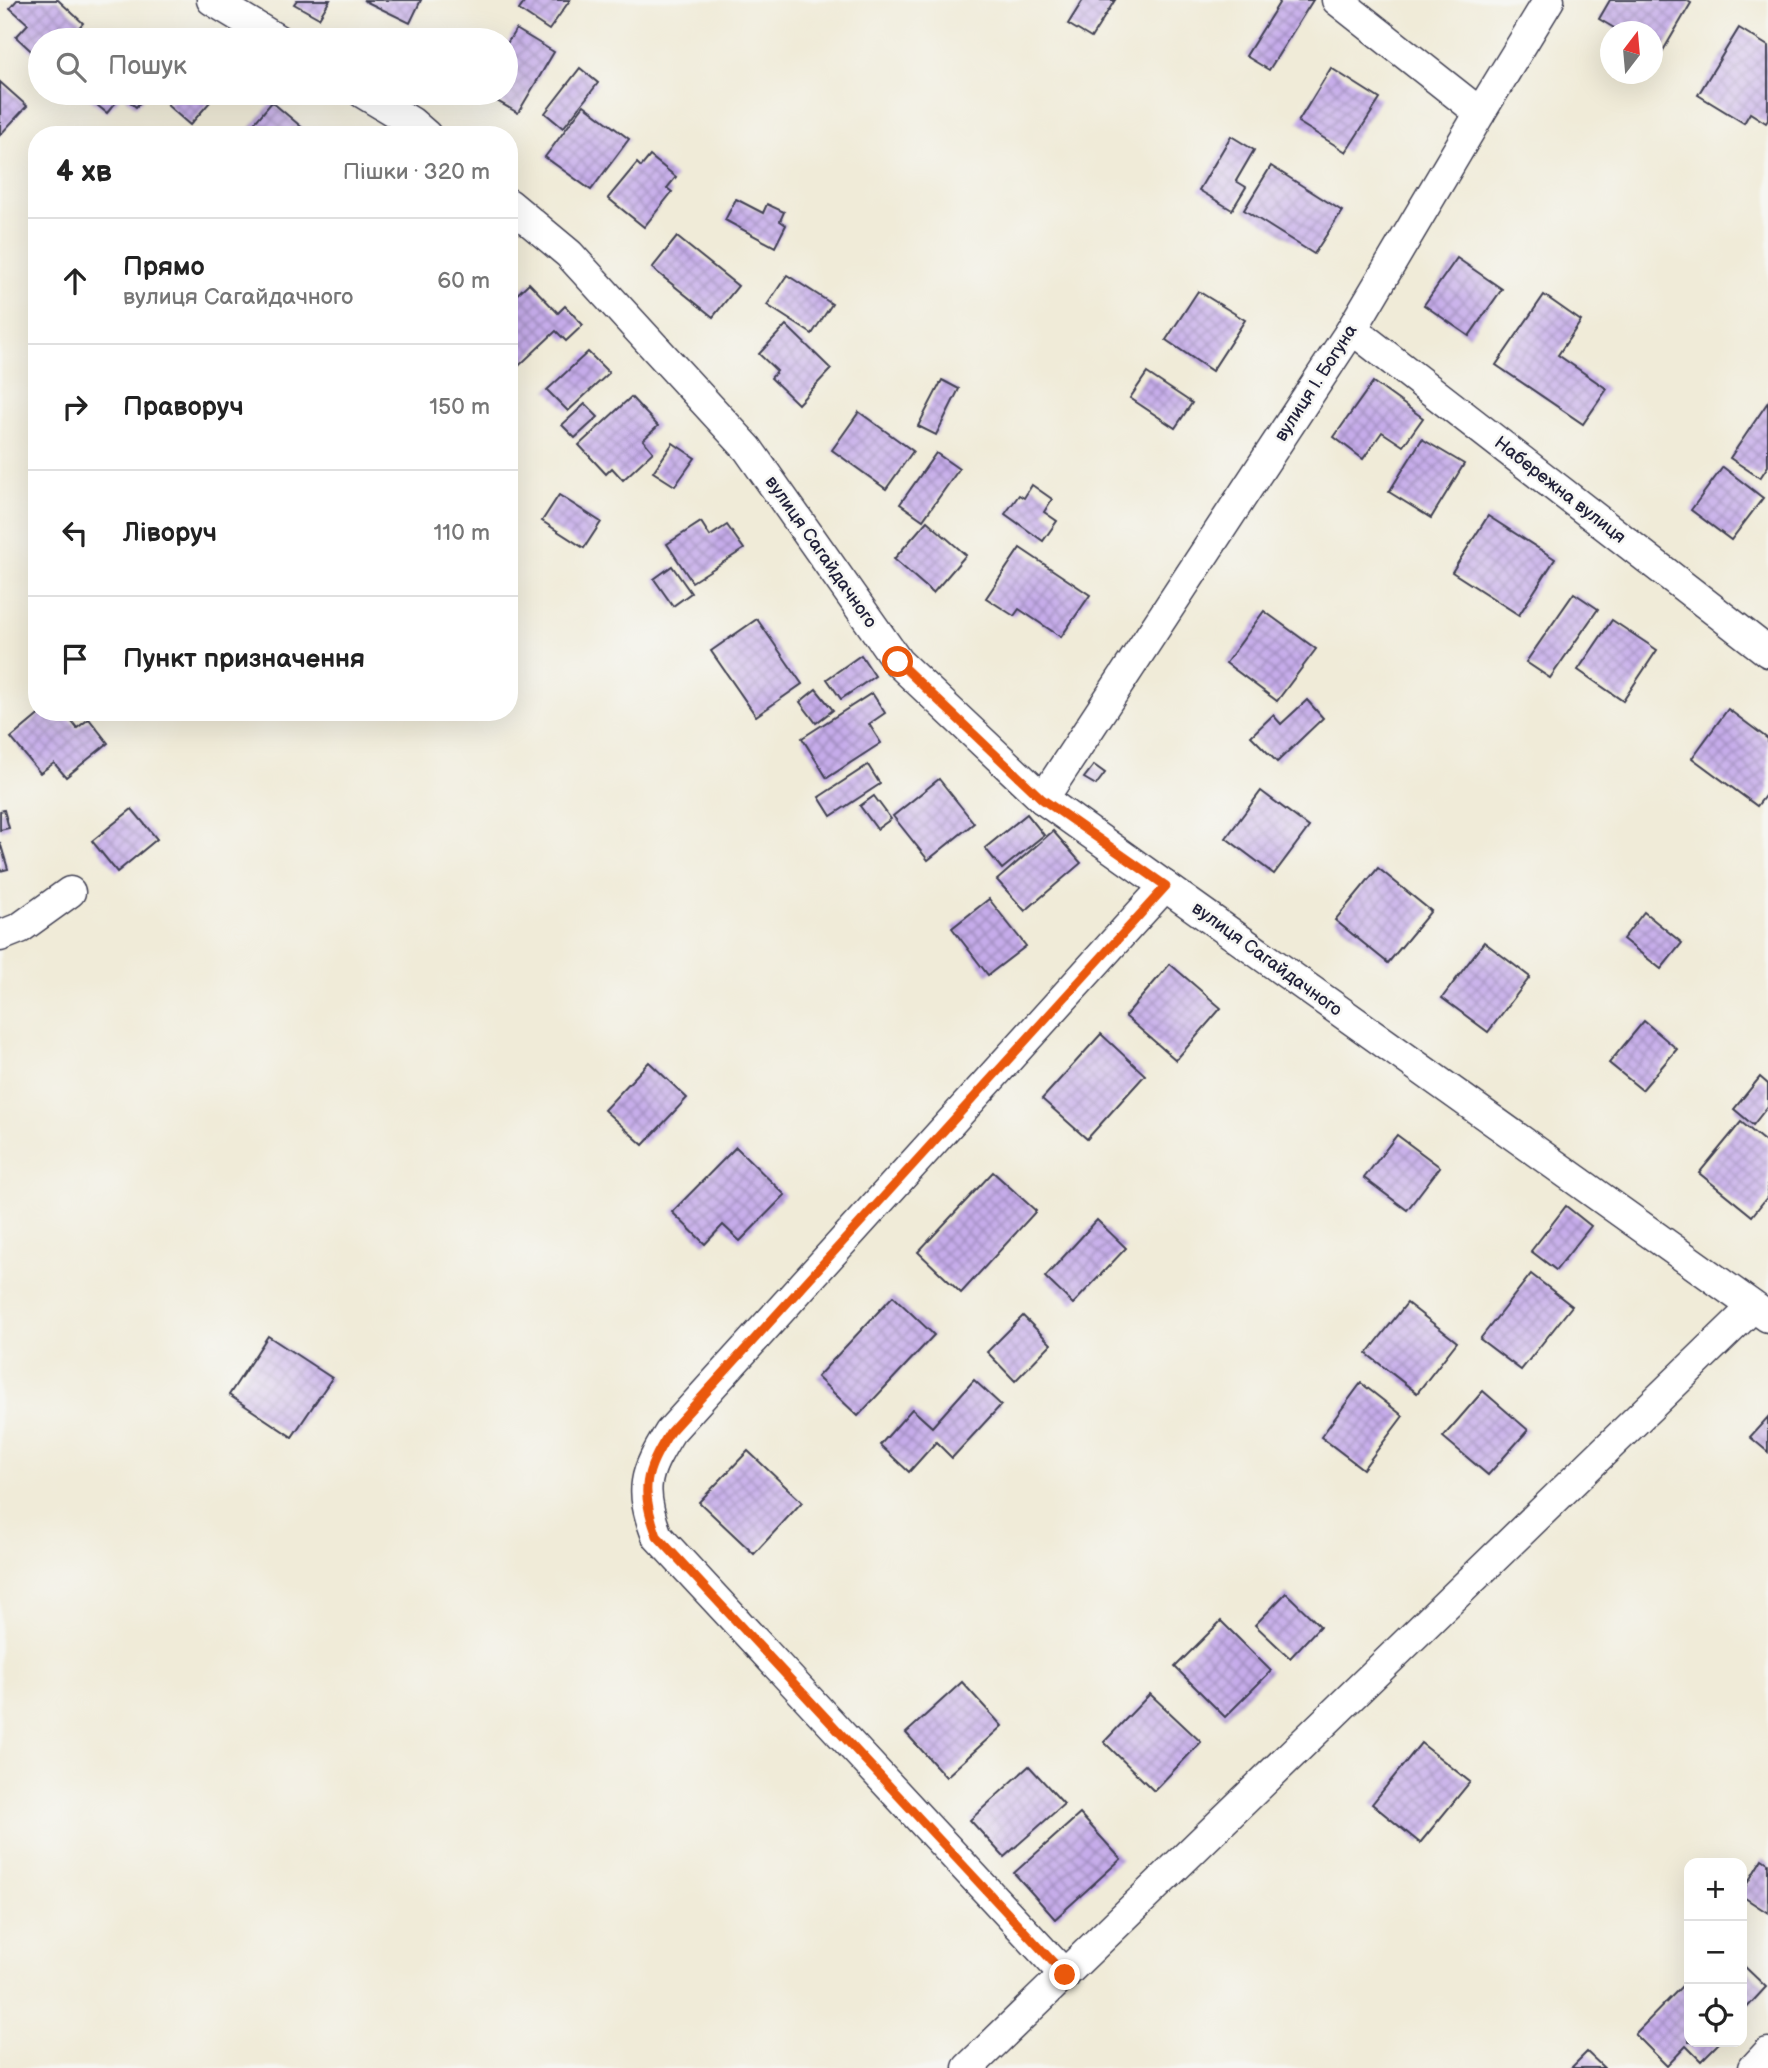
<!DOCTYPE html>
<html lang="uk">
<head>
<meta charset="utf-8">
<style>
	body { margin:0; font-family:"Balsamiq Sans",sans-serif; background:#f6f6f6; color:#222 }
	.controls { position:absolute; right:21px; bottom:21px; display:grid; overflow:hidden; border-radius:14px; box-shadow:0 7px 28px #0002 }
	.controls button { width:63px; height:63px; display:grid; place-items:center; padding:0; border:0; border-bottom:2px solid #e0e0e0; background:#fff; color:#222; font:35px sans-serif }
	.compass { position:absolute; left:1600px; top:21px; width:63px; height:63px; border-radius:50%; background:#fff; box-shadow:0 7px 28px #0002; rotate:16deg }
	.stop { position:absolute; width:21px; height:21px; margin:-16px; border:5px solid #ea580c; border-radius:50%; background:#fff }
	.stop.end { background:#ea580c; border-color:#fff; box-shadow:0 2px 7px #0008 }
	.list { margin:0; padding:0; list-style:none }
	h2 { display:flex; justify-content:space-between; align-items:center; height:91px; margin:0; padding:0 28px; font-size:30px }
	h2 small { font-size:23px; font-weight:400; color:#767676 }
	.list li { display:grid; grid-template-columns:46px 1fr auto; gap:21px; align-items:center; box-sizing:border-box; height:126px; padding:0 28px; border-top:2px solid #e0e0e0 }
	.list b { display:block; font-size:26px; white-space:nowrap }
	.list p { margin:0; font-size:23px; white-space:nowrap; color:#767676 }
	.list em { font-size:23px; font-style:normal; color:#767676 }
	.icon { flex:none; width:38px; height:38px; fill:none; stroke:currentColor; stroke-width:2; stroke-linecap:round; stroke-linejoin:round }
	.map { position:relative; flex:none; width:1768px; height:2068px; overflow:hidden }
	.search { position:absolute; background:#fff; box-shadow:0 7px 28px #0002; left:28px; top:28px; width:490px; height:77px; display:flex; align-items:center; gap:18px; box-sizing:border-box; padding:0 24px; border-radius:38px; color:#767676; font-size:26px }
	.panel { position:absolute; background:#fff; box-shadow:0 7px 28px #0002; left:28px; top:126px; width:490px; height:595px; border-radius:28px }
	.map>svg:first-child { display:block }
</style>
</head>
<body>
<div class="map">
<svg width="1768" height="2068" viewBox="0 0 1768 2068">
	<defs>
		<pattern id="building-cross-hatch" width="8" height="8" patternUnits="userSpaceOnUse" patternTransform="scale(1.75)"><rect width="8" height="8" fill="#c6acea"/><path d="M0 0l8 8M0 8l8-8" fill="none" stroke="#a08cbf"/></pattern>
	</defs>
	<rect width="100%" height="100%" fill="#f6f6f2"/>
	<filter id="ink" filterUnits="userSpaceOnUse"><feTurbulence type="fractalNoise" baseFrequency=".0143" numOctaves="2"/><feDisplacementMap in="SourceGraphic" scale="14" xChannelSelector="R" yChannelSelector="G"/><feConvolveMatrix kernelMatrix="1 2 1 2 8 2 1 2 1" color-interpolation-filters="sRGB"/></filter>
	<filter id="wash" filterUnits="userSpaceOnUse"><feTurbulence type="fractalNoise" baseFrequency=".00686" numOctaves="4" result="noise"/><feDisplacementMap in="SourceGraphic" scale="28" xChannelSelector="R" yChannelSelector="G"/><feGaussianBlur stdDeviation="1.57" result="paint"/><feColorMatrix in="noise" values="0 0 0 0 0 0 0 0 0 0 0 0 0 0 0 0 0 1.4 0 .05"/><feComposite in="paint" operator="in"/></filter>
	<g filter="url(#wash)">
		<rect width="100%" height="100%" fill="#f0ebd8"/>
		<g id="blocks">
			<g fill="url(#building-cross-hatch)">
				<path d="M 17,0 L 58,0 L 83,23 L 68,40 L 40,40 L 40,59 L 16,37 L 28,24 L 10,8 Z"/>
				<path d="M 297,0 L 330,0 L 319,18 L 294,4 Z"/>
				<path d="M 363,0 L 421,0 L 410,23 Z"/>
				<path d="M 526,0 L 570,0 L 549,30 L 519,10 Z"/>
				<path d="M 1083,0 L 1115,0 L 1091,38 L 1068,24 Z"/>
				<path d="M 1281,0 L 1313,0 L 1269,70 L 1246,56 Z"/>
				<path d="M 1610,0 L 1686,0 L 1691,3 L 1661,54 L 1652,50 L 1652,32 L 1621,32 L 1599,19 Z"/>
				<path d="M 1739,28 L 1768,46 L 1768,120 L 1766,123 L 1750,113 L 1744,123 L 1698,95 Z"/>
				<path d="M 516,29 L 554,52 L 518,113 L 483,93 L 506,93 L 506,45 Z"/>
				<path d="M 580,68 L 598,83 L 563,128 L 545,113 Z"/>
				<path d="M 1331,68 L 1380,99 L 1346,152 L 1298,122 Z"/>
				<path d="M 0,82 L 27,106 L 0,135 Z"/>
				<path d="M 82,93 L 148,93 L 136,107 L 122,95 L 107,113 Z"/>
				<path d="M 178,93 L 214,93 L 216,95 L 190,125 L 167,105 Z"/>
				<path d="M 272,102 L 311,135 L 259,135 L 250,128 Z"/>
				<path d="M 584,105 L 629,139 L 591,190 L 545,157 Z"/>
				<path d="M 1231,136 L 1254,150 L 1236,181 L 1246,187 L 1232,210 L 1199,190 Z"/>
				<path d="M 650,156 L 676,177 L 667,188 L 672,192 L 644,227 L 608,198 L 637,163 L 641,167 Z"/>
				<path d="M 1271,166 L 1342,211 L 1314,254 L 1244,210 Z"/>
				<path d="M 736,199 L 763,213 L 767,204 L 784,212 L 780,221 L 786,225 L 775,247 L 725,220 Z"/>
				<path d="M 677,237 L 738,286 L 713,317 L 652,268 Z"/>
				<path d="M 1457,258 L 1502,289 L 1469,336 L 1424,305 Z"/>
				<path d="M 787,275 L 832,304 L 812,334 L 767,305 Z"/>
				<path d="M 529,283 L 558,313 L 565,306 L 583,325 L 566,341 L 556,331 L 509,375 L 509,302 Z"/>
				<path d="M 1198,291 L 1245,320 L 1212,371 L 1166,340 Z"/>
				<path d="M 1544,295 L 1581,321 L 1558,355 L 1607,389 L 1583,424 L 1496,365 Z"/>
				<path d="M 786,325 L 831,369 L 798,404 L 771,378 L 777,371 L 759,354 Z"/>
				<path d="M 588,352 L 609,373 L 568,411 L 547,390 Z"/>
				<path d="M 1147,373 L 1192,403 L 1175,428 L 1130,398 Z"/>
				<path d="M 942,380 L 959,389 L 936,435 L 918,426 Z"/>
				<path d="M 1373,382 L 1423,418 L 1403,446 L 1382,432 L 1363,459 L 1334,437 Z"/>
				<path d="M 631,397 L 658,426 L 643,440 L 653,452 L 623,480 L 612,468 L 606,474 L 579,445 Z"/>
				<path d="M 1768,402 L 1768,466 L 1760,478 L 1730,458 Z"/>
				<path d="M 585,404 L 598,417 L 575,438 L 562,425 Z"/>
				<path d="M 859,412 L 913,451 L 886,489 L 832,450 Z"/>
				<path d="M 1422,439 L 1464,464 L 1431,518 L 1389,492 Z"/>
				<path d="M 673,443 L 695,458 L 675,486 L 653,472 Z"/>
				<path d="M 936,453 L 959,469 L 923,520 L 900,504 Z"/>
				<path d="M 1723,467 L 1763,498 L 1731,540 L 1691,510 Z"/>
				<path d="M 1032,485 L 1052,499 L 1044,512 L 1057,521 L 1043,541 L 1005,514 L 1019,495 L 1024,498 Z"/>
				<path d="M 559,495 L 601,522 L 584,548 L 542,521 Z"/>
				<path d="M 1488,516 L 1555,559 L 1519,615 L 1452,572 Z"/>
				<path d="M 927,521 L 966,555 L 933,593 L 894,559 Z"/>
				<path d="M 701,522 L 710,536 L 727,525 L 744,549 L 692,582 L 667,544 Z"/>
				<path d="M 1020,548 L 1090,595 L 1061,637 L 1019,609 L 1014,616 L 986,598 Z"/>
				<path d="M 672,566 L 691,593 L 673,606 L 654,579 Z"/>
				<path d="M 1574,593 L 1598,609 L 1550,678 L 1526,662 Z"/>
				<path d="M 1264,611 L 1316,649 L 1277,701 L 1226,663 Z"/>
				<path d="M 757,619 L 802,684 L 756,716 L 711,651 Z"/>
				<path d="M 1612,620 L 1657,650 L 1623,701 L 1578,670 Z"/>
				<path d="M 861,655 L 875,676 L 841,699 L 827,679 Z"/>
				<path d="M 816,689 L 833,710 L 816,723 L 800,702 Z"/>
				<path d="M 872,693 L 885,713 L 869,724 L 881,743 L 827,778 L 802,738 Z"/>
				<path d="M 1307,700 L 1323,718 L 1277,762 L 1251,736 L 1273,715 L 1281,724 Z"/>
				<path d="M 1728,709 L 1768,739 L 1768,792 L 1757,806 L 1692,758 Z"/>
				<path d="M 42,712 L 64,712 L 77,728 L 89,719 L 108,743 L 66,777 L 54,763 L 40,773 L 11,738 Z"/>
				<path d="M 868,765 L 880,784 L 831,816 L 819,797 Z"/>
				<path d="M 1094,765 L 1105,773 L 1096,785 L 1084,778 Z"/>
				<path d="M 939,779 L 974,823 L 928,860 L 893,816 Z"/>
				<path d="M 1261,791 L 1309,827 L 1274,874 L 1226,838 Z"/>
				<path d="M 874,796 L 891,819 L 877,829 L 860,806 Z"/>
				<path d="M 132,809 L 157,839 L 117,872 L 92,841 Z"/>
				<path d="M 4,810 L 9,828 L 0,830 L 0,811 Z"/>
				<path d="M 1027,814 L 1044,835 L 1002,869 L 985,848 Z"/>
				<path d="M 1053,831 L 1081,863 L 1025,911 L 997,880 Z"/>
				<path d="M 0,842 L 8,869 L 0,871 Z"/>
				<path d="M 1378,868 L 1431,911 L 1388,963 L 1335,920 Z"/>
				<path d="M 989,899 L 1026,946 L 988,975 L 952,928 Z"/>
				<path d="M 1644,912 L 1682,943 L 1661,969 L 1623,939 Z"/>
				<path d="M 1484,942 L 1530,977 L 1488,1032 L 1442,998 Z"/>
				<path d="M 1170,964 L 1221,1008 L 1176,1060 L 1125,1016 Z"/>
				<path d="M 1644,1021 L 1677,1049 L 1642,1090 L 1609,1063 Z"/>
				<path d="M 1101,1034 L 1145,1075 L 1087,1139 L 1042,1099 Z"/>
				<path d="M 649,1062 L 687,1098 L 643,1145 L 604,1110 Z"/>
				<path d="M 1760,1077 L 1768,1084 L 1768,1106 L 1753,1125 L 1734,1109 Z"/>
				<path d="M 1741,1122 L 1768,1144 L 1768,1196 L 1752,1216 L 1699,1173 Z"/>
				<path d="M 1397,1135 L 1440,1167 L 1407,1210 L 1364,1178 Z"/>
				<path d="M 736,1147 L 785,1195 L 740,1241 L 723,1225 L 705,1244 L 672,1212 Z"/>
				<path d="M 993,1172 L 1036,1211 L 961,1293 L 918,1252 Z"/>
				<path d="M 1566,1206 L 1591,1226 L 1556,1270 L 1531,1251 Z"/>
				<path d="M 1097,1220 L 1126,1248 L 1073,1304 L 1045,1277 Z"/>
				<path d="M 1531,1274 L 1572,1306 L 1521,1370 L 1480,1339 Z"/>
				<path d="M 893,1296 L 934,1335 L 858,1416 L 817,1377 Z"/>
				<path d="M 1407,1303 L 1457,1342 L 1417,1393 L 1367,1354 Z"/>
				<path d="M 1023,1316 L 1051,1344 L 1015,1381 L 987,1352 Z"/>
				<path d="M 268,1336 L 332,1378 L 292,1437 L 229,1395 Z"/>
				<path d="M 974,1380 L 1001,1405 L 952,1458 L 936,1442 L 909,1472 L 880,1445 L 912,1409 L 932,1427 Z"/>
				<path d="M 1361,1383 L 1403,1416 L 1363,1469 L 1321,1437 Z"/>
				<path d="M 1483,1391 L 1528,1430 L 1488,1475 L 1443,1437 Z"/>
				<path d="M 1768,1417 L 1768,1452 L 1750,1437 Z"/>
				<path d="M 748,1451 L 802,1502 L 754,1554 L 699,1502 Z"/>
				<path d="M 1286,1593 L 1320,1626 L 1290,1658 L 1255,1625 Z"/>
				<path d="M 1221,1621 L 1271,1671 L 1225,1717 L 1175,1667 Z"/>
				<path d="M 962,1682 L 1002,1726 L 946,1777 L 906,1733 Z"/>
				<path d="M 1150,1694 L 1201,1742 L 1154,1791 L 1104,1742 Z"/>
				<path d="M 1421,1743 L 1470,1782 L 1420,1843 L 1372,1804 Z"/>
				<path d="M 1029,1766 L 1064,1804 L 1004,1857 L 970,1820 Z"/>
				<path d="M 1080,1814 L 1121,1859 L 1055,1919 L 1014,1873 Z"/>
				<path d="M 1762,1859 L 1768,1863 L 1768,1913 L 1742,1896 L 1742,1892 Z"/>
				<path d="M 1742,1964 L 1766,1987 L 1742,2013 Z"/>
				<path d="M 1685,1983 L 1689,1987 L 1689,2042 L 1720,2042 L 1701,2061 L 1686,2046 L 1667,2066 L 1635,2034 Z"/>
				<path d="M 1587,2052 L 1604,2068 L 1571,2068 Z"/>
			</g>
		</g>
	</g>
	<g filter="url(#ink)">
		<use href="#blocks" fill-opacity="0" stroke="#414053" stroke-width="2"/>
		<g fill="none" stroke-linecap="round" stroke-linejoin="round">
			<defs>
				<g id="street">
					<path d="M 212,0 L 278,40"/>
					<path d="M 363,93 L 411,122 L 426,135"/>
					<path d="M 1480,113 L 1549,0"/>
					<path d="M 509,204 L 569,254 L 748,449 L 898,662 L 1043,799 L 1768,1317"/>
					<path d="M 1352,329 L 1768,652"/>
					<path d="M 1043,799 L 1352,329 L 1480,113 L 1337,0"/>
					<path d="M 0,936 L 20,928 L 70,892"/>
					<path d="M 1065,1975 L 657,1536 C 639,1489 644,1474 670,1432 L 1165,886"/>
					<path d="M 968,2068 L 1753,1307"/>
					<path d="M 1754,2068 L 1768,2053"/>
				</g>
			</defs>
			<use href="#street" stroke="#414053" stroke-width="33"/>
			<use href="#street" stroke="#fff" stroke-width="30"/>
		</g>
	</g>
	<g fill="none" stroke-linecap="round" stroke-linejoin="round" filter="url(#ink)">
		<path stroke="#ea580c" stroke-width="9" d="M 898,662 L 1042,799 L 1166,886 L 670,1432 C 644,1473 640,1490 657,1536 L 1065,1975"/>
	</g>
	<g text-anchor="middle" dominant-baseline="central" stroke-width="5" stroke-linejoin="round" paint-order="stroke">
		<g font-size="18" fill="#22223b" stroke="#f6f6f2">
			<text transform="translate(1316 383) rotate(-57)">вулиця І. Богуна</text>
			<text transform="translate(1560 490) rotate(38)">Набережна вулиця</text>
			<text transform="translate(821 552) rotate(55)">вулиця Сагайдачного</text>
			<text transform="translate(1267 959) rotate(36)">вулиця Сагайдачного</text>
		</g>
	</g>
</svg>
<div class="controls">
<button>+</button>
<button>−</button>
<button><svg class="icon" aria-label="locate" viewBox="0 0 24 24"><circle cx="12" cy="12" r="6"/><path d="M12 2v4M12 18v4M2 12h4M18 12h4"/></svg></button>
</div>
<svg class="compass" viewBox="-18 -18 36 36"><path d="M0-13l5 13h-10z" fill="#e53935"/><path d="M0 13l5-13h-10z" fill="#767676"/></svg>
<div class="stop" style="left:898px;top:662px"></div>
<div class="stop end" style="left:1065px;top:1975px"></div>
<div class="search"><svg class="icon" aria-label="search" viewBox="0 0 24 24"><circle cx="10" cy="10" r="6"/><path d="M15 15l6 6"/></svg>Пошук</div>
<section class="panel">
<h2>4 хв<small>Пішки · 320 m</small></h2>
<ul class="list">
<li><svg class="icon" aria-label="ahead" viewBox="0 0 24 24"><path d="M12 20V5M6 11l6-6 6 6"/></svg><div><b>Прямо</b><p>вулиця Сагайдачного</p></div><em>60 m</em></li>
<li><svg class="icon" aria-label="right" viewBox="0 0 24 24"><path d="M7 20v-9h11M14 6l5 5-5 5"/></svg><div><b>Праворуч</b></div><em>150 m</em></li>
<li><svg class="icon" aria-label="left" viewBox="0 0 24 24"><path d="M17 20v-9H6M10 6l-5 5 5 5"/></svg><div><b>Ліворуч</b></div><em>110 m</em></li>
<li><svg class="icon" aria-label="arrive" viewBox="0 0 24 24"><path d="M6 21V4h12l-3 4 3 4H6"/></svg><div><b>Пункт призначення</b></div></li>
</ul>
</section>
</div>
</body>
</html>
